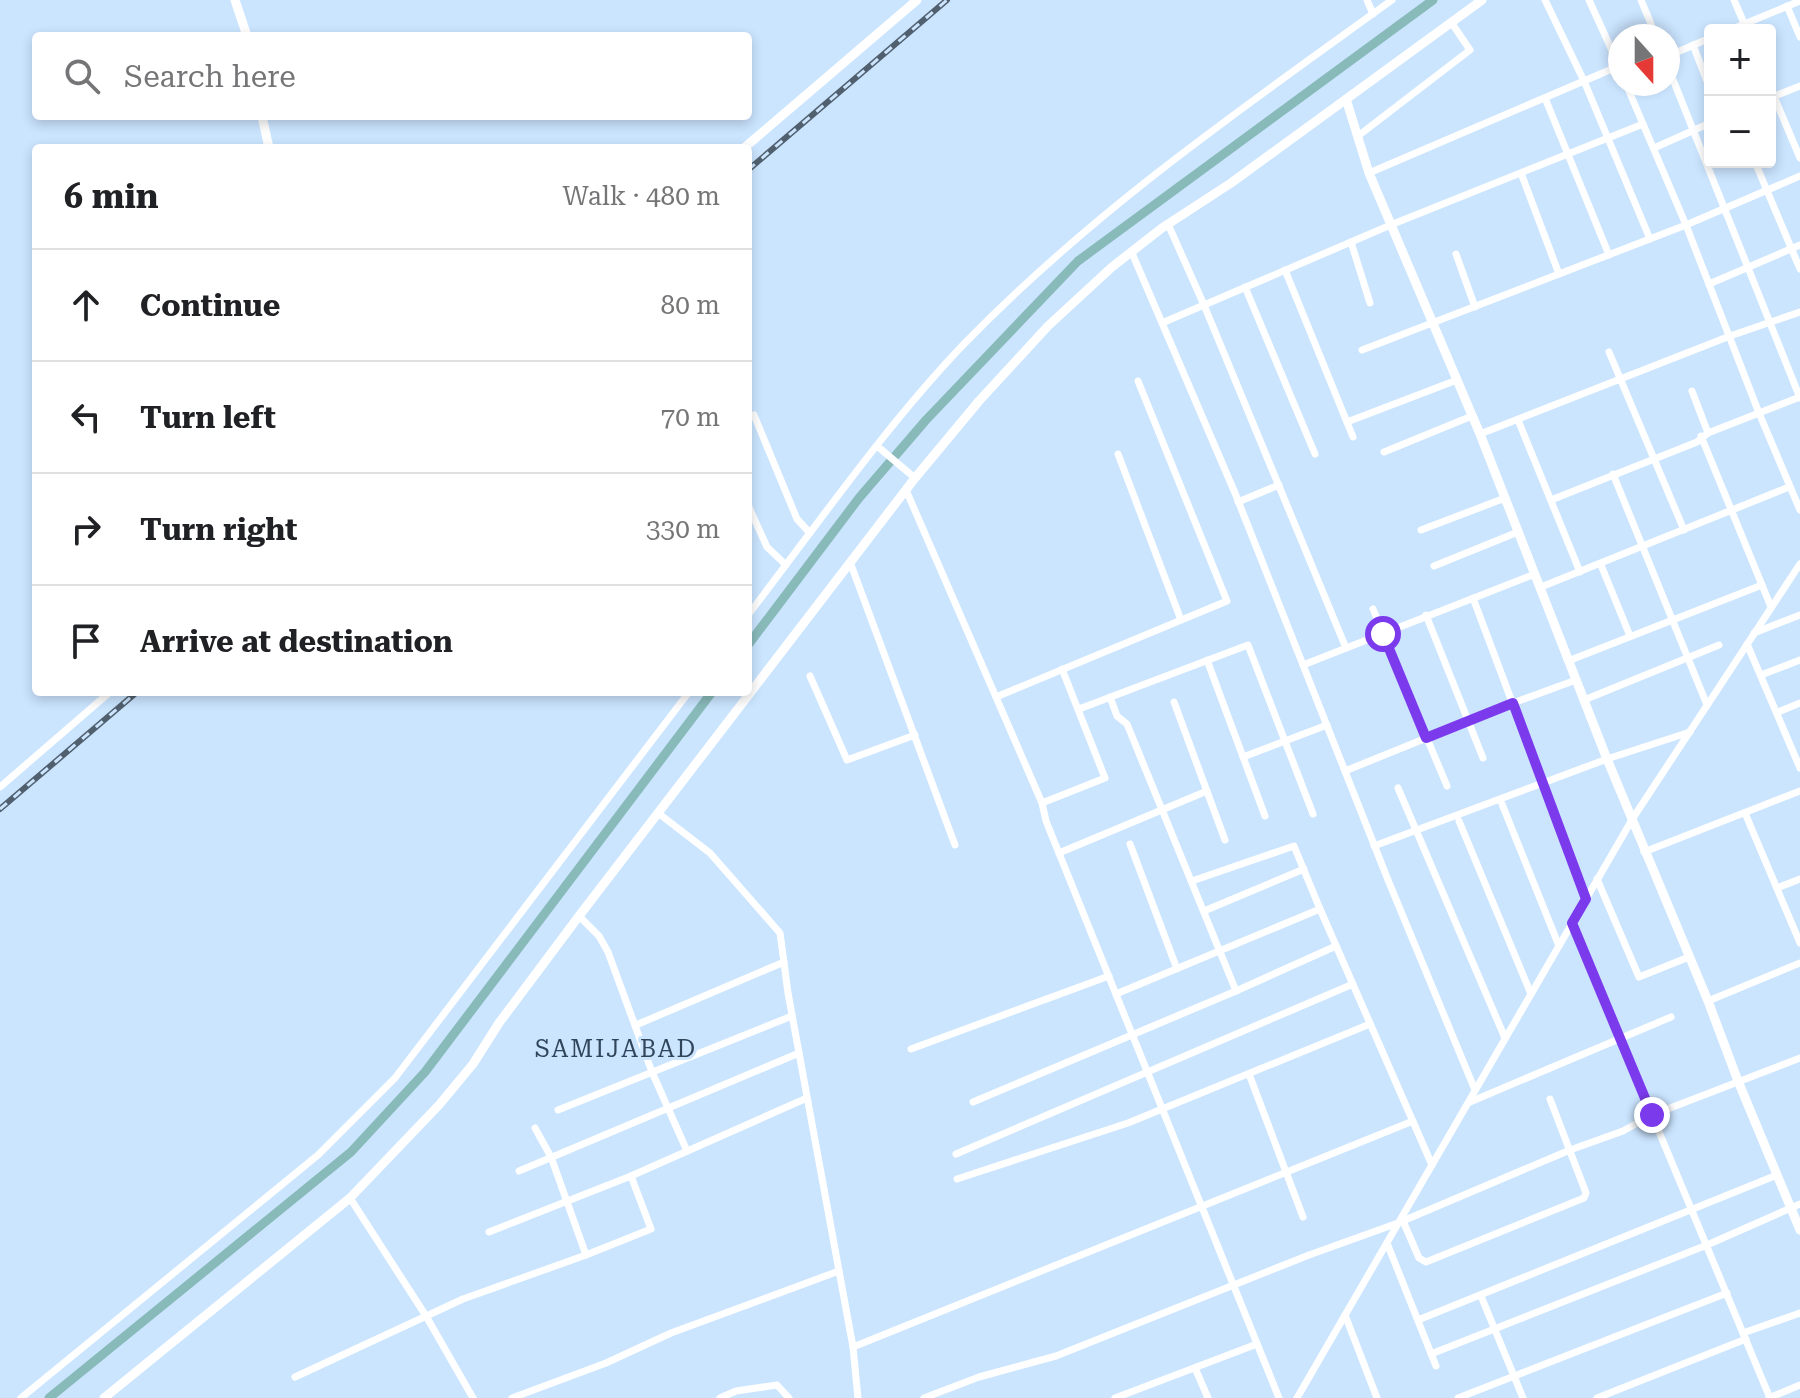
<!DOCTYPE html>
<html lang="en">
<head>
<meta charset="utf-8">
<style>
	body { margin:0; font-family:"Roboto Serif",serif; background:#f2f2f2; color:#202124 }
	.controls { position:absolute; right:24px; top:24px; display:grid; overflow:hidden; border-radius:8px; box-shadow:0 4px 12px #0003 }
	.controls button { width:72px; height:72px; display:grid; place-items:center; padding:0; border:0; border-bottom:2px solid #e0e0e0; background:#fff; color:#202124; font:40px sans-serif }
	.compass { position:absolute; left:1608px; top:24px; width:72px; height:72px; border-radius:50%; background:#fff; box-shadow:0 4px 12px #0003; rotate:159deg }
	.stop { position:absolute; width:24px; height:24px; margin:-18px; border:6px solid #7c3aed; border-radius:50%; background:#fff }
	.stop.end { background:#7c3aed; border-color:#fff; box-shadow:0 2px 8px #0008 }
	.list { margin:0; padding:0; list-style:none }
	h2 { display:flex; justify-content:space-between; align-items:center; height:104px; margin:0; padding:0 32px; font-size:34px }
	h2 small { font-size:26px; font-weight:400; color:#757577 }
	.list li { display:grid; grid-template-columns:52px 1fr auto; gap:24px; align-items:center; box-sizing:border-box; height:112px; padding:0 32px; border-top:2px solid #e0e0e0 }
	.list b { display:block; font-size:30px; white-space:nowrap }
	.list em { font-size:26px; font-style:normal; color:#757577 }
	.icon { flex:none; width:44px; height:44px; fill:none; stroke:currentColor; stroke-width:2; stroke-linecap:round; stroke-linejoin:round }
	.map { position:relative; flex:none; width:1800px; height:1398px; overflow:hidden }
	.search { position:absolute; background:#fff; box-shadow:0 4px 12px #0003; left:32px; top:32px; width:720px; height:88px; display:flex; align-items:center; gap:20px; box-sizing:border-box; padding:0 28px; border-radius:8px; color:#757577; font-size:30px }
	.panel { position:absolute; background:#fff; box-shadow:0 4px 12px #0003; left:32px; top:144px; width:720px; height:552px; border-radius:8px }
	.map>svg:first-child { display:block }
</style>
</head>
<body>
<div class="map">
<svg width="1800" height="1398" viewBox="0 0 1800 1398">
	<rect width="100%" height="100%" fill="#cbe5ff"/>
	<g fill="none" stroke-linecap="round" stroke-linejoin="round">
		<g stroke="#89baba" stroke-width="9">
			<path d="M 748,645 L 859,498 L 926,420 L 1078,261 L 1433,0"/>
			<path d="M 49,1398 L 351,1152 L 425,1072 L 712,692"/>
		</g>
		<g stroke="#fff" stroke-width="7">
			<path d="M 1367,0 L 1373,14"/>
			<path d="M 1545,0 L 1584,81 L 1650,239"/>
			<path d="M 1589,0 L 1619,66"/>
			<path d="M 1641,0 L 1656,36"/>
			<path d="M 1734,0 L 1747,30"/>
			<path d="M 1787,6 L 1800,37"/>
			<path d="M 1730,30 L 1800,1"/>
			<path d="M 1693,45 L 1710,89"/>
			<path d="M 1668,56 L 1710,38"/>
			<path d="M 1668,67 L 1800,398"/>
			<path d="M 1626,84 L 1686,225 L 1759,413 L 1800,510"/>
			<path d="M 1770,87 L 1800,158"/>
			<path d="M 1772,97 L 1800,86"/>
			<path d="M 1545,98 L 1609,255"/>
			<path d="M 1358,136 L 1470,50 L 1451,22"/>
			<path d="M 1654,148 L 1710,123"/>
			<path d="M 1755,162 L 1800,269"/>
			<path d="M 1369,173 L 1619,66 L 1620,69"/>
			<path d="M 1521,173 L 1559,274"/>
			<path d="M 1168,224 L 1204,305 L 1346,648"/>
			<path d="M 1351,242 L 1370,303"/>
			<path d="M 1132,253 L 1235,493 L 1388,880 L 1475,1090"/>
			<path d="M 1456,254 L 1475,307"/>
			<path d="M 1285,270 L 1353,437"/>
			<path d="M 1709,284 L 1800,245"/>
			<path d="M 1245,287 L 1315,454"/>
			<path d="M 1162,323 L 1393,224 L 1643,124"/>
			<path d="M 1362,350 L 1686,225 L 1800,176"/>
			<path d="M 1609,352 L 1684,530"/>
			<path d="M 1692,391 L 1708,433"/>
			<path d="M 754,415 L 797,519 L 810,533"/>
			<path d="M 1518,420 L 1580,572"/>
			<path d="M 1347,422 L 1457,380"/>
			<path d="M 1480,434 L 1730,336 L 1800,312"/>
			<path d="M 1701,436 L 1771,607"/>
			<path d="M 877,446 L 915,478"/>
			<path d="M 1384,452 L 1472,416"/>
			<path d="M 1118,454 L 1181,620"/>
			<path d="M 1613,474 L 1707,705"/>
			<path d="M 906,490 L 1042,803 L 1046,821 L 1279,1398"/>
			<path d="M 1551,500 L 1697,442 L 1708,433 L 1800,397"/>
			<path d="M 1238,502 L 1279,485"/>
			<path d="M 748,505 L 767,547 L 786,565"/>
			<path d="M 1421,530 L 1505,498"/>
			<path d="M 850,562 L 955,845"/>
			<path d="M 1601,565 L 1630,636"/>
			<path d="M 1434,566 L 1518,532"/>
			<path d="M 1541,587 L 1789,487"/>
			<path d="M 1473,598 L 1586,899"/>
			<path d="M 1373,609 L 1447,786"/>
			<path d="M 748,615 C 818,524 884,428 963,345 C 1093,211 1241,109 1392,0"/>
			<path d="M 1426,615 L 1483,758"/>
			<path d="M 1754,633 L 1800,615"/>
			<path d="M 1747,644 L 1800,768"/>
			<path d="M 1207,660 L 1265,816"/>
			<path d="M 1568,661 L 1762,585"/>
			<path d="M 1303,665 L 1535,574"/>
			<path d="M 1761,675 L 1800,660"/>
			<path d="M 810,676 L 847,760 L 915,735"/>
			<path d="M 996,697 L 1227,601 L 1138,381"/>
			<path d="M 1584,700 L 1719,645"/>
			<path d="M 1174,702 L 1225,840"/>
			<path d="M 1079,709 L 1248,645 L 1313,814"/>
			<path d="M 1778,712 L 1800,703"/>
			<path d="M 1243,757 L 1327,725"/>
			<path d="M 1345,771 L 1513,703 L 1576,680"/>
			<path d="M 0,787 L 110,692"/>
			<path d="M 1398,788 L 1505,1038"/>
			<path d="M 1042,803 L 1105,778 L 1062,669"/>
			<path d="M 1502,804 L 1559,946"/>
			<path d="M 658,813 L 710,853 L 780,933 L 788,993 L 853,1347 L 1413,1121"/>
			<path d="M 1745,813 L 1800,943"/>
			<path d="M 1459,821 L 1531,994"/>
			<path d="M 1130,844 L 1177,969"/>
			<path d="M 1374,846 L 1607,759 L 1690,732"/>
			<path d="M 1644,852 L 1800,791"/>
			<path d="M 1059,853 L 1207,791"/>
			<path d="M 1597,879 L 1639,977 L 1689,957"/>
			<path d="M 1777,888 L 1800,879"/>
			<path d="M 1320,909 L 1432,1165"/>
			<path d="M 1204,911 L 1304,869"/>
			<path d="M 579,916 L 599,936 L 608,952 L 652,1072 L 687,1151"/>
			<path d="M 1572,923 L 1770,1398"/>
			<path d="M 1236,991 L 1336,946"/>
			<path d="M 1116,994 L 1320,909 L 1294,846 L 1192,881"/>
			<path d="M 1708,1001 L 1800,963"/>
			<path d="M 636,1025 L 784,962"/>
			<path d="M 911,1049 L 1109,976"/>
			<path d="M 1249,1074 L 1303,1217"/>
			<path d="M 973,1102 L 1236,991 L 1127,724 L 1117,716 L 1110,697"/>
			<path d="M 1470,1102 L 1671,1017"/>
			<path d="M 558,1110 L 792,1016"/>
			<path d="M 535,1128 L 551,1157 L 586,1255 L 651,1229 L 631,1176"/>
			<path d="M 956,1154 L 1353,984"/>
			<path d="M 519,1171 L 799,1053"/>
			<path d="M 957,1179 L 1128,1123 L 1370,1024"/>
			<path d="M 350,1198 L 426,1316 L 473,1398"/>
			<path d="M 1403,1221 L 1419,1258 L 1426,1262 L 1584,1198 L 1586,1193 L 1550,1099"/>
			<path d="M 489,1232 L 631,1176 L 807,1098"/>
			<path d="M 1387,1243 L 1436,1366"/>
			<path d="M 1481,1296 L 1523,1398"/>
			<path d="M 1345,1315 L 1377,1398"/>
			<path d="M 1418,1320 L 1777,1175"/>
			<path d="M 1743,1333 L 1800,1313"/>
			<path d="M 853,1347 L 858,1398"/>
			<path d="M 1431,1354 L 1707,1245 L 1800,1204"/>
			<path d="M 1195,1368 L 1208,1398"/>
			<path d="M 295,1377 L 463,1299 L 586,1255"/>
			<path d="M 21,1398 L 318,1155 L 395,1078 L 689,692"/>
			<path d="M 512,1398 L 606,1363 L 671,1333 L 839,1271"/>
			<path d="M 720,1398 L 736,1391 L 777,1385 L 789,1398"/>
			<path d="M 924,1398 L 979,1377 L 1056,1356 L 1309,1255 L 1398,1223 L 1570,1150 L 1623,1131 L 1652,1115 L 1800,1058"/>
			<path d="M 1115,1398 L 1257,1344"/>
			<path d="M 1297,1398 L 1633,818 L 1800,564"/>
			<path d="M 1458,1398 L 1727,1293"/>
			<path d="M 1597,1398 L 1746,1339"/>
			<path d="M 1769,1398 L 1800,1385"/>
		</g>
		<g stroke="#fff" stroke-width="9">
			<path d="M 235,0 L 247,36"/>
			<path d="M 1346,99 L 1369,173 L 1480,434 L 1607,759 L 1708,1001 L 1738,1081 L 1800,1230"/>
			<path d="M 262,116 L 269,148"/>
			<path d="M 744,148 L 917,0"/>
			<path d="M 104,1398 L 350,1198 L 439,1105 L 473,1064 L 499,1023 L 579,916 L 915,478 L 979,401 L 1048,326 L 1112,267 L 1162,228 L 1231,183 L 1482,0"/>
		</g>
		<defs>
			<g id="rail">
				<path d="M 748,170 L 947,0"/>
				<path d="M 0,809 L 137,692"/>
			</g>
		</defs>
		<use href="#rail" stroke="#51606f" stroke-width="6"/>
		<use href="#rail" stroke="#cbe5ff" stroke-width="3" stroke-dasharray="9" stroke-linecap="butt"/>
	</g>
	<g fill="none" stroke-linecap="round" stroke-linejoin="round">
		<path stroke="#7c3aed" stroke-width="10" d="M 1383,634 L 1426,738 L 1513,703 L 1586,899 L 1572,923 L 1652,1115"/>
	</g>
	<g text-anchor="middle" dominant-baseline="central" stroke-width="6" stroke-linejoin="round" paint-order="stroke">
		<g font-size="24" letter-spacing="2" fill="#30455a" stroke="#cbe5ff">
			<text x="616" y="1049">SAMIJABAD</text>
		</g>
	</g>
</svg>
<div class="controls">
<button>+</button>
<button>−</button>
</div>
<svg class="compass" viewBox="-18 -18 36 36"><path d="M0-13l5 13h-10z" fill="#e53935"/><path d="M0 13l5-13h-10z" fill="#757577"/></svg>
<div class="stop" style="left:1383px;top:634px"></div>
<div class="stop end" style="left:1652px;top:1115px"></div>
<div class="search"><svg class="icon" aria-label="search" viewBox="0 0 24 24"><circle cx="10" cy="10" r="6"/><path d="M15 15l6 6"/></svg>Search here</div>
<section class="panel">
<h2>6 min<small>Walk · 480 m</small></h2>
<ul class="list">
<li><svg class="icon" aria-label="ahead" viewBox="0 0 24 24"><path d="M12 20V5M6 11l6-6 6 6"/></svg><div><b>Continue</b></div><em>80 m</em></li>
<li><svg class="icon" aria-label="left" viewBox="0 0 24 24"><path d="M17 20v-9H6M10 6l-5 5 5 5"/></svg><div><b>Turn left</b></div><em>70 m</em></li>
<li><svg class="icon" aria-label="right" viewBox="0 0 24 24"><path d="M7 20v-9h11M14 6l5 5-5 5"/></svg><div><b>Turn right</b></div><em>330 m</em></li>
<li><svg class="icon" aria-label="arrive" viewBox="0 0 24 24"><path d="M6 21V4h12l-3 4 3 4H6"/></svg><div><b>Arrive at destination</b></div></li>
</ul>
</section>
</div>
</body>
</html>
